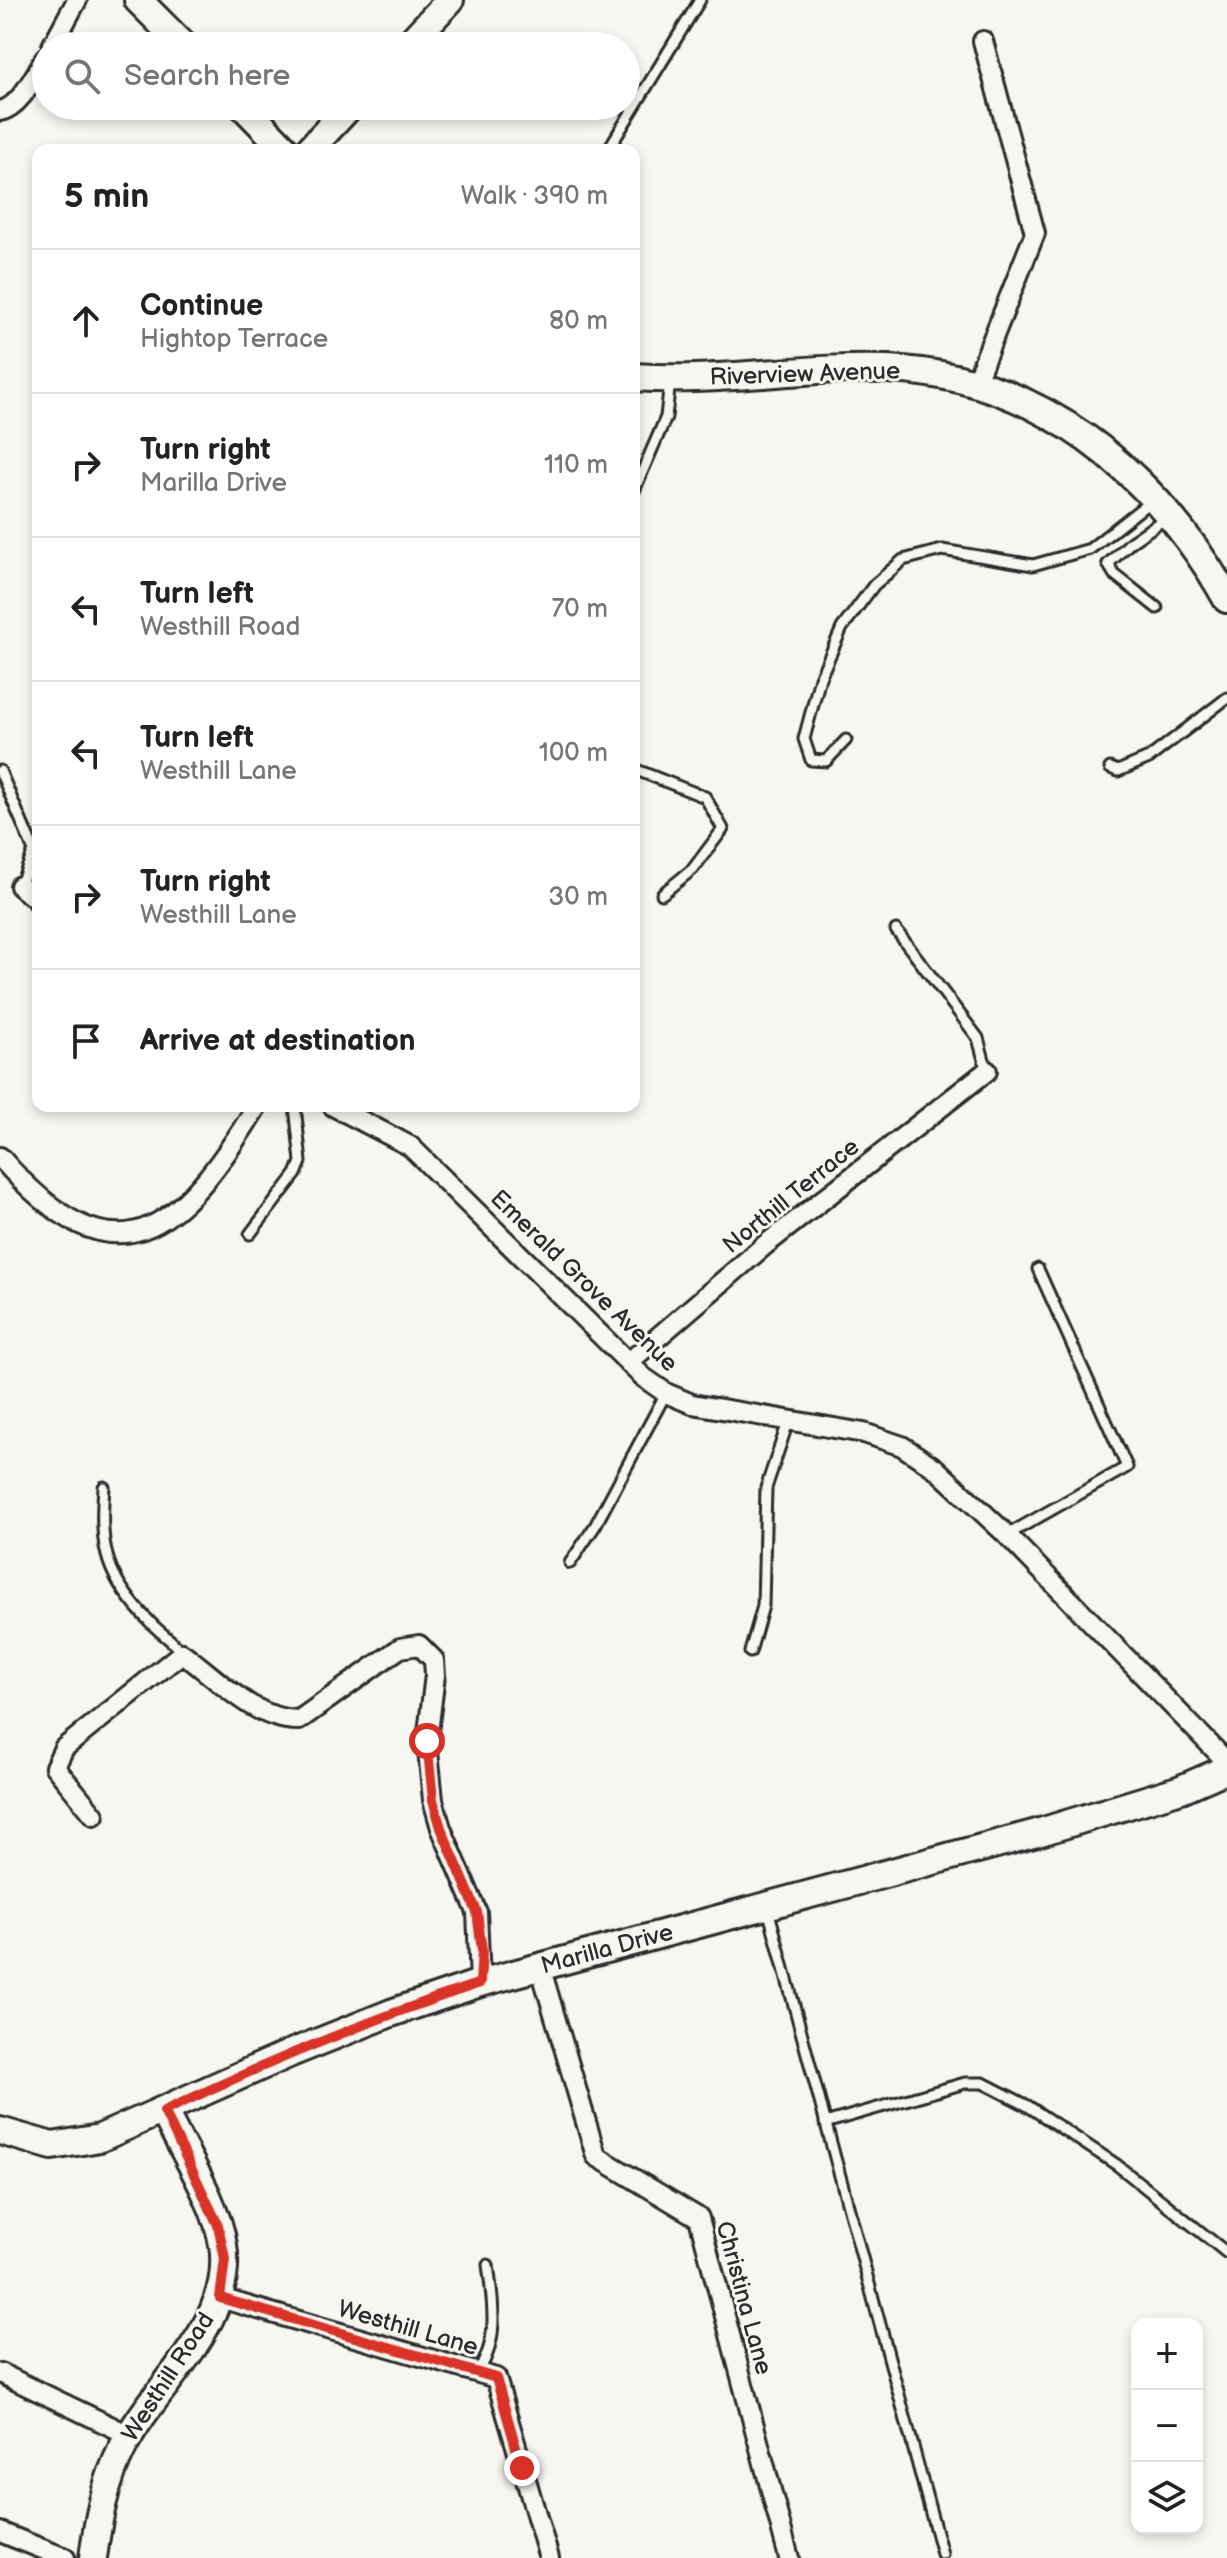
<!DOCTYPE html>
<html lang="en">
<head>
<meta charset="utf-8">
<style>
	body { margin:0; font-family:"Balsamiq Sans",sans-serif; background:#f6f6f6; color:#222 }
	.controls { position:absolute; right:24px; bottom:24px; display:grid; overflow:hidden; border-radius:16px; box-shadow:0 4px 12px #0003 }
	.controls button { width:72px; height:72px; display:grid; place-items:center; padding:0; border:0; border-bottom:2px solid #e0e0e0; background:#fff; color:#222; font:40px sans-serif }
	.stop { position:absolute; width:24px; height:24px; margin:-18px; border:6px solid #d93025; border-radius:50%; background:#fff }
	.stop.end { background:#d93025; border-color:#fff; box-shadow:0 2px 8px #0008 }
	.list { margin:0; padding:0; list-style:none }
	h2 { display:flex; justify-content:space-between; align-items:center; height:104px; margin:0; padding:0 32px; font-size:34px }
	h2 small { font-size:26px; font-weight:400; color:#767676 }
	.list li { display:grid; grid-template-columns:52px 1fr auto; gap:24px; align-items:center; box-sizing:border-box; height:144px; padding:0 32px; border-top:2px solid #e0e0e0 }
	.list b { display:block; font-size:30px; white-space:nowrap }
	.list p { margin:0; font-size:26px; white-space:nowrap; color:#767676 }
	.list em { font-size:26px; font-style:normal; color:#767676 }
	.icon { flex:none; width:44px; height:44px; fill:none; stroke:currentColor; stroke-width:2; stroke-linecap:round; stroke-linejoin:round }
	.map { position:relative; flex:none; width:1227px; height:2558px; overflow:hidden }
	.search { position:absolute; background:#fff; box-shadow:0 4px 12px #0003; left:32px; top:32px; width:608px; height:88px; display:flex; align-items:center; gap:20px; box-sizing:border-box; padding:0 28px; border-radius:44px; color:#767676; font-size:30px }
	.panel { position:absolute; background:#fff; box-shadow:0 4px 12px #0003; left:32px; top:144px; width:608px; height:968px; border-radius:16px }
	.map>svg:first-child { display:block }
</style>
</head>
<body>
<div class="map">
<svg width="1227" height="2558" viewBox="0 0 1227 2558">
	<rect width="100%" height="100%" fill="#f6f6f2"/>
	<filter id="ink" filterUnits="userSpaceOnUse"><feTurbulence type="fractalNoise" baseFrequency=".0125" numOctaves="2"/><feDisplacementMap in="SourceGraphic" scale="16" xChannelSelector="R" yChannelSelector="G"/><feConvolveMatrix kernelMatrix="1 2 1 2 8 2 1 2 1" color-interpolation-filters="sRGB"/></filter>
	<g filter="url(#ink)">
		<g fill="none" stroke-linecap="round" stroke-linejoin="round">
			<defs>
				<g id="lane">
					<path d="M 608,150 L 700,0"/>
					<path d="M 634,491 L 666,417 L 670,381"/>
					<path d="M 1157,608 L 1114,574 L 1108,564 L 1131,542 L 1166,518"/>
					<path d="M 846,740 L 826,761 L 811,760 L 804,739 L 820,678 L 842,628 L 874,585 L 903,560 L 942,550 L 1033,565 L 1090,549 L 1152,500"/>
					<path d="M 1110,768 L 1118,771 L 1149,758 L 1227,698"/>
					<path d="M 634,769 L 705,797 L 723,829 L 693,869 L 662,894"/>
					<path d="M 0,771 L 34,851 L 20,886"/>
					<path d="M 896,930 L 978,1038 L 987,1071"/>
					<path d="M 250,1234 L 296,1174 L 301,1162 L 295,1106"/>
					<path d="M 104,1487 C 99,1549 106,1578 151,1623 C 161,1634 174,1641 182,1653"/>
					<path d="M 1007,1535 L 1127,1467 L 1038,1269"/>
					<path d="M 570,1563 L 595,1526 L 666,1393"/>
					<path d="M 750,1652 L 763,1606 L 766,1488 L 788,1422"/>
					<path d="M 768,1909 L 942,2554"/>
					<path d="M 825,2123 L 965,2083 L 983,2083 L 1028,2106 L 1117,2165 L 1227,2253"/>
					<path d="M 477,2373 C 500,2341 493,2302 488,2265"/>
				</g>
				<g id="street">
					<path d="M 52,46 L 77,0"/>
					<path d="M 0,111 C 21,107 35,74 46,57"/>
					<path d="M 976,381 L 1035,233 L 983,41"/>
					<path d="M 20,886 L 38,901"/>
					<path d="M 333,1106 L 410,1146 L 643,1377 L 666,1393 L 692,1404 L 864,1433 L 902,1446 L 935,1468 L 1007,1535 L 1227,1762"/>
					<path d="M 0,1157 C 117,1292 180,1231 257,1106"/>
					<path d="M 629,1362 L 765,1245 L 987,1071"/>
					<path d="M 94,1815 L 55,1767 L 64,1748 L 182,1653 C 217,1678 255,1721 299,1720 L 400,1648 L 419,1645 L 434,1660 L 435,1675 L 427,1741 L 433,1800 L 441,1828 L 477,1912 L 480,1983"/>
					<path d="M 540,1966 L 596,2156 L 699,2218 L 789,2558"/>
					<path d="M 220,2298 L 496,2378 L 549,2558"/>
					<path d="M 0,2373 L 129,2435"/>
					<path d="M 0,2532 L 65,2558"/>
				</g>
				<g id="secondary">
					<path d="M 138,0 L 184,46"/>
					<path d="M 407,46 L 450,0"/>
					<path d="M 243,106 L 286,150"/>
					<path d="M 309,150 L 350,106"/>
					<path d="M 634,377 C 718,383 804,366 888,369 C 1038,375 1155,472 1227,599"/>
					<path d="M 0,2131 L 52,2146 L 100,2138 L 291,2053 L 391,2013 L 480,1983 L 1037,1833 L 1181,1789 L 1227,1769"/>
					<path d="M 93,2558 C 98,2519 105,2482 123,2447 C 156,2382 235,2325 223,2245 C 217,2203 182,2150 164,2111"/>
				</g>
			</defs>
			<use href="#lane" stroke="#2b2b2b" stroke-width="15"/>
			<use href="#street" stroke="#2b2b2b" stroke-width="24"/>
			<use href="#secondary" stroke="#2b2b2b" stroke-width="32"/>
			<use href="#lane" stroke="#f6f6f2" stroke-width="9"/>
			<use href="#street" stroke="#f6f6f2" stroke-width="18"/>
			<use href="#secondary" stroke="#f6f6f2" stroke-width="26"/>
		</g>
	</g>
	<g fill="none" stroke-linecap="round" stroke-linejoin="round" filter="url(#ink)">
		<path stroke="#d93025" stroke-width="10" d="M 427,1741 L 433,1800 L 441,1828 L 477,1912 L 482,1951 L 480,1983 C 371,2019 267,2062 164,2111 L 218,2225 L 225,2259 L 220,2298 L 496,2378 L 522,2468"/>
	</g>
	<g text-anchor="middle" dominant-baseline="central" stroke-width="6" stroke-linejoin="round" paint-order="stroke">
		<g font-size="24" fill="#2b2b2b" stroke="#f6f6f2">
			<text transform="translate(805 374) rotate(-2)">Riverview Avenue</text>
			<text transform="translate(791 1196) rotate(-39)">Northill Terrace</text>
			<text transform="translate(584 1281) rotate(44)">Emerald Grove Avenue</text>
			<text transform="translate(607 1949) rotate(-15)">Marilla Drive</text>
			<text transform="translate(744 2298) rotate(75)">Christina Lane</text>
			<text transform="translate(408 2328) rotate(16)">Westhill Lane</text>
			<text transform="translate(168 2377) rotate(-57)">Westhill Road</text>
		</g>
	</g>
</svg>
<div class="controls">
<button>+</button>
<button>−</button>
<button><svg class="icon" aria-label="layers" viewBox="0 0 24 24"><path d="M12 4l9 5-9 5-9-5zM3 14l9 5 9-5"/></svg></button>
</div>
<div class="stop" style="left:427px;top:1741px"></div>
<div class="stop end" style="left:522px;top:2468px"></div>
<div class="search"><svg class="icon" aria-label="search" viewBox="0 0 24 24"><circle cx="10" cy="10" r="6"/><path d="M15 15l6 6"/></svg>Search here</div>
<section class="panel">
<h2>5 min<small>Walk · 390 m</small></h2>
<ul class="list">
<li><svg class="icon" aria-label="ahead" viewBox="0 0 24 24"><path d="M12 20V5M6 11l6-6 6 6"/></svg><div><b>Continue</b><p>Hightop Terrace</p></div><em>80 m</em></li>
<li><svg class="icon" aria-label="right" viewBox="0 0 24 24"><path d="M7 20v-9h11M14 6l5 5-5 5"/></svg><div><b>Turn right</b><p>Marilla Drive</p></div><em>110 m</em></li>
<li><svg class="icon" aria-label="left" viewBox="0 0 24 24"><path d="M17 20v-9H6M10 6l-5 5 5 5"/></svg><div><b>Turn left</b><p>Westhill Road</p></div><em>70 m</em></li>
<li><svg class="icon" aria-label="left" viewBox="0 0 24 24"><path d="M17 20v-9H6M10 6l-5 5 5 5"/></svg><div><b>Turn left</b><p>Westhill Lane</p></div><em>100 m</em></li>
<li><svg class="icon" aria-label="right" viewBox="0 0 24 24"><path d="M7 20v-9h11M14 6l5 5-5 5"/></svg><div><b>Turn right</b><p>Westhill Lane</p></div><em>30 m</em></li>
<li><svg class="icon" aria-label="arrive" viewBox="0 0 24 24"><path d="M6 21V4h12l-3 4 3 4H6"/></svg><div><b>Arrive at destination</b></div></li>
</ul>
</section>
</div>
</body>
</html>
